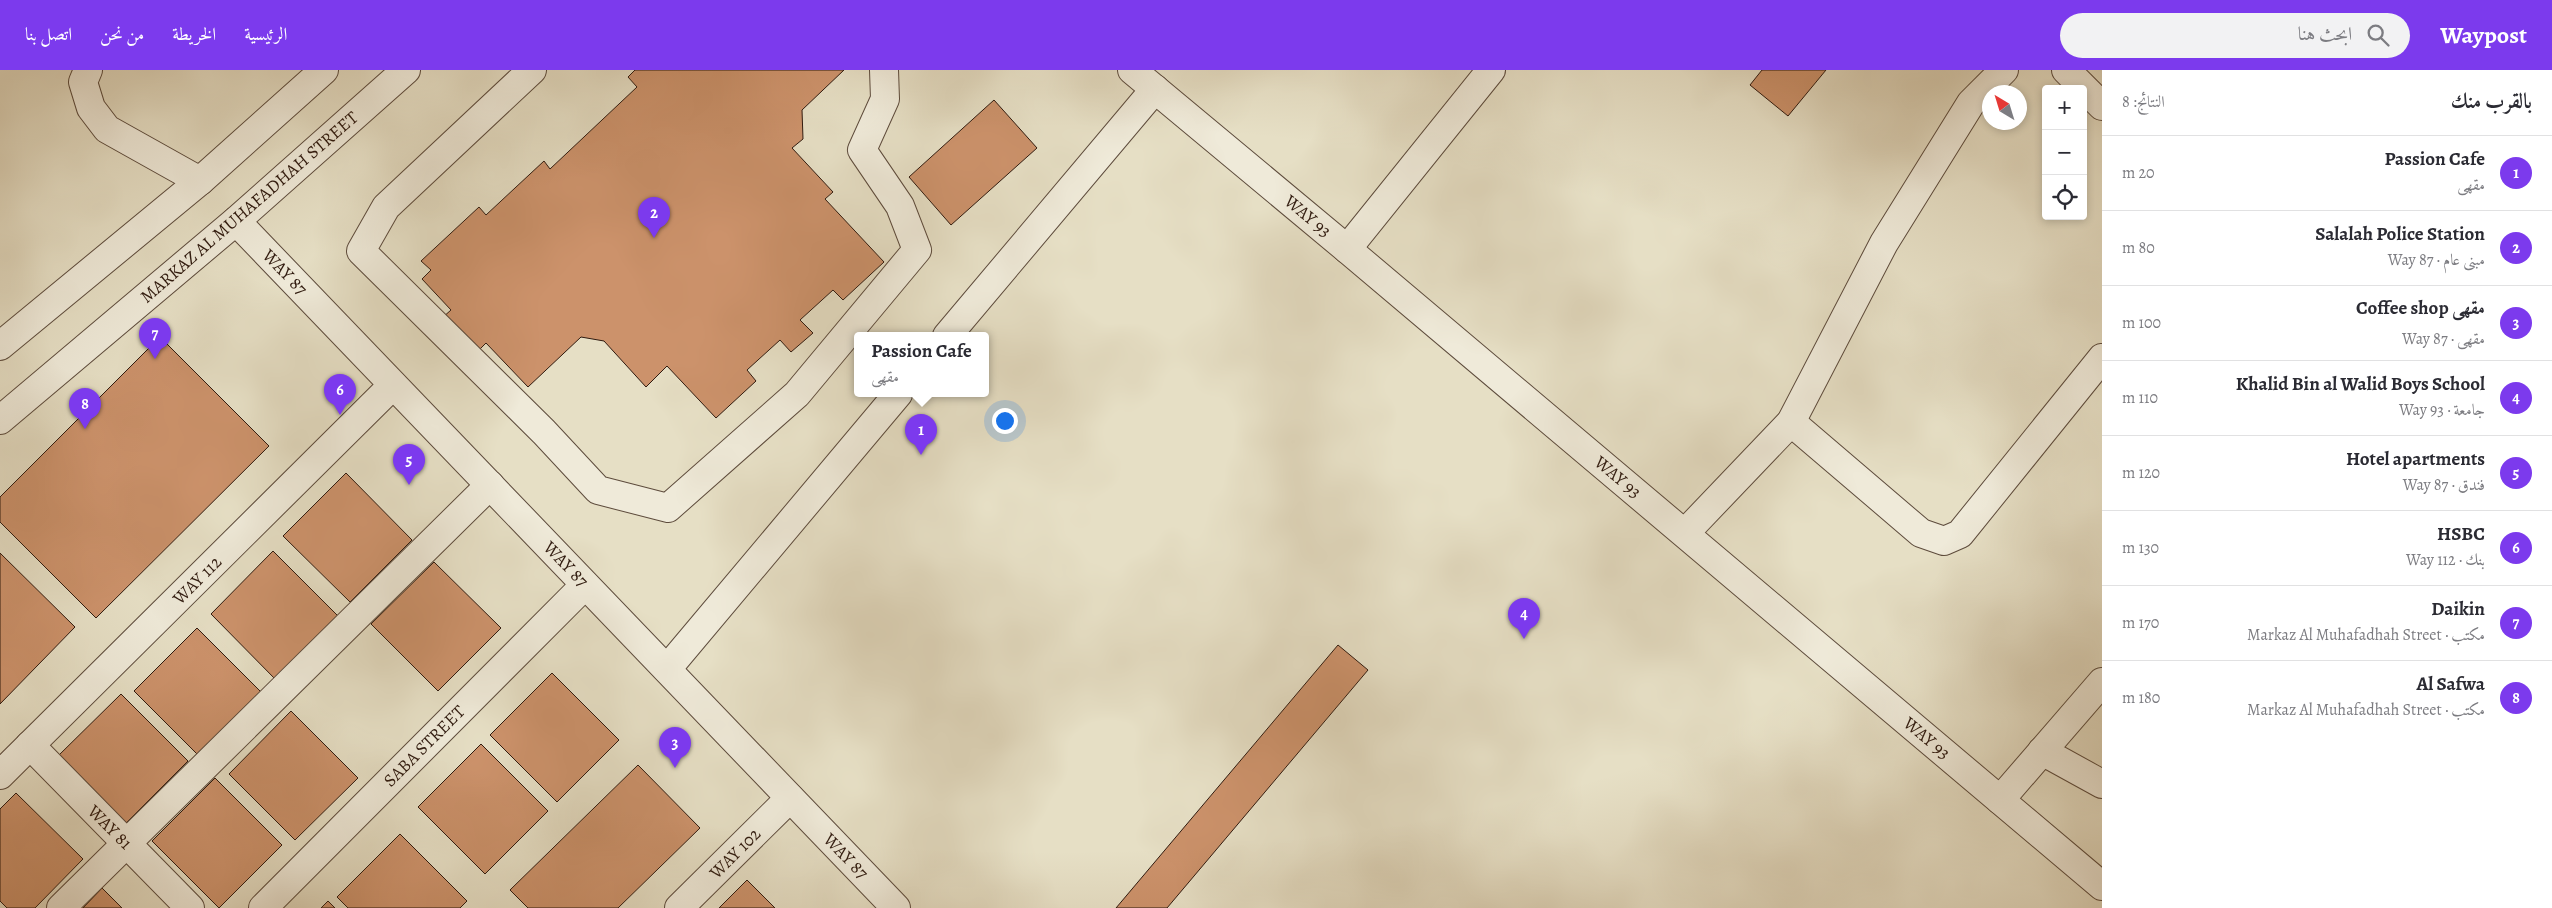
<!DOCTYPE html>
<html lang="ar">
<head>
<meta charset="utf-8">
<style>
	body { margin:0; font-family:Alegreya,Amiri,serif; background:#f2f2f3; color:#2b2b33; direction:rtl }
	.controls { position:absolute; right:15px; top:15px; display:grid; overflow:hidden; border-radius:5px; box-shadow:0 2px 8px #0003 }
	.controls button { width:45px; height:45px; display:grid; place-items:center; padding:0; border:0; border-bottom:1px solid #e1e1e2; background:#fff; color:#2b2b33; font:25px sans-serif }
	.compass { position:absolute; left:1982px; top:15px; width:45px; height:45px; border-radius:50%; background:#fff; box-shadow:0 2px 8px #0003; rotate:322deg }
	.you { position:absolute; left:1004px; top:350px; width:18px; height:18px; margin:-12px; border:4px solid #fff; border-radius:50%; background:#1a73e8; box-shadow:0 0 0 8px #1a73e833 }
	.badge { display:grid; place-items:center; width:32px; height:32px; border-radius:50%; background:#7c3aed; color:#fff; font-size:16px; font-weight:700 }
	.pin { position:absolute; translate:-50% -41px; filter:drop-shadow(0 1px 2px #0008) }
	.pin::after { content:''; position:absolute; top:26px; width:18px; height:15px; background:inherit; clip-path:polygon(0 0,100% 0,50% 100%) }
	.popup { position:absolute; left:854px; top:262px; width:135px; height:65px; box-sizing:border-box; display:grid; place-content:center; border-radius:5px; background:#fff; filter:drop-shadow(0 1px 4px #0005); font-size:16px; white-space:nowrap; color:#7c7c81 }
	.popup b { font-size:19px; color:#2b2b33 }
	.popup::after { content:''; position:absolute; left:50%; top:100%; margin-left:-10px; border:10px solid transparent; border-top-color:#fff }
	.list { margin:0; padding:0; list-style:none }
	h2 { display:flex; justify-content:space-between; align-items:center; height:65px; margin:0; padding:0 20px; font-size:21px }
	h2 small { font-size:16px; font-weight:400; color:#7c7c81 }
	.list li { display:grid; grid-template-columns:32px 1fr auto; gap:15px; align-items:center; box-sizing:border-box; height:75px; padding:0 20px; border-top:1px solid #e1e1e2 }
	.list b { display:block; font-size:19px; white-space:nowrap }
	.list p { margin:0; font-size:16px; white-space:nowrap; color:#7c7c81 }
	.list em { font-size:16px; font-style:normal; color:#7c7c81 }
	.icon { flex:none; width:28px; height:28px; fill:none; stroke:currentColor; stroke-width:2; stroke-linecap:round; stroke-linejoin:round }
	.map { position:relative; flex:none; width:2102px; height:838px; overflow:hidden; direction:ltr }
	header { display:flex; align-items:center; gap:30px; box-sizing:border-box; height:70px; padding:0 25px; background:#7c3aed; color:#fff }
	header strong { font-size:24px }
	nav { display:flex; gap:28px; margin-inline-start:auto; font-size:18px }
	.search { width:350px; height:45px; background:#f2f2f3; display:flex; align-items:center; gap:12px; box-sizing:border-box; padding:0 18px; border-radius:28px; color:#7c7c81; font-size:19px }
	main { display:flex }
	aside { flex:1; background:#fff }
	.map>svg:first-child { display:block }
</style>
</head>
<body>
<header>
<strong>Waypost</strong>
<div class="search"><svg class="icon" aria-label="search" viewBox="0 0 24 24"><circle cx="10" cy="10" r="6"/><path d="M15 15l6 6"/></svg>ابحث هنا</div>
<nav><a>الرئيسية</a><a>الخريطة</a><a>من نحن</a><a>اتصل بنا</a></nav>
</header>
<main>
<aside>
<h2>بالقرب منك<small>النتائج: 8</small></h2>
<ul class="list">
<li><span class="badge">1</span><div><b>Passion Cafe</b><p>مقهى</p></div><em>20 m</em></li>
<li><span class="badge">2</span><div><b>Salalah Police Station</b><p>مبنى عام · Way 87</p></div><em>80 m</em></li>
<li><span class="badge">3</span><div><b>مقهى Coffee shop</b><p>مقهى · Way 87</p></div><em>100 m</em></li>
<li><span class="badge">4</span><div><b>Khalid Bin al Walid Boys School</b><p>جامعة · Way 93</p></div><em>110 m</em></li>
<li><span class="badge">5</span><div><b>Hotel apartments</b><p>فندق · Way 87</p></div><em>120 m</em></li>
<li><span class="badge">6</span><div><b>HSBC</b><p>بنك · Way 112</p></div><em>130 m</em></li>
<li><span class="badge">7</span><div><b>Daikin</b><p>مكتب · Markaz Al Muhafadhah Street</p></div><em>170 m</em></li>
<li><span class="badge">8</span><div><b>Al Safwa</b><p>مكتب · Markaz Al Muhafadhah Street</p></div><em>180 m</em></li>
</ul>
</aside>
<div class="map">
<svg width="2102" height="838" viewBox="0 0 2102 838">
	<rect width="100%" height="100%" fill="#e6dfc5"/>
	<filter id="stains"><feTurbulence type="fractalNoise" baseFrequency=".004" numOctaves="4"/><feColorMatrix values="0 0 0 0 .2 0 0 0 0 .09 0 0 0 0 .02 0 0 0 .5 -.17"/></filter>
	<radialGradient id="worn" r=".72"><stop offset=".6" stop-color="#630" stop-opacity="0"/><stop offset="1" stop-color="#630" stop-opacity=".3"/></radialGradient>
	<g fill="#cc926b" stroke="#2f1a0f">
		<path d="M 635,0 L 844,0 L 802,40 L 803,69 L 792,78 L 833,122 L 825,129 L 884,192 L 843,230 L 833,220 L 800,250 L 813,263 L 791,282 L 780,270 L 747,300 L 756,311 L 716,348 L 667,296 L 646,317 L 604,271 L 581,267 L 528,317 L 486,273 L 475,284 L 442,248 L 451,240 L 422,209 L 431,200 L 421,191 L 479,137 L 486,145 L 544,91 L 550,99 L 637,17 L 628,7 Z"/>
		<path d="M 1762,0 L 1826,0 L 1788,46 L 1750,15 Z"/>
		<path d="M 994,30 L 1037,78 L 951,155 L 909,107 Z"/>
		<path d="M 160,267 L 269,376 L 96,548 L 0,452 L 0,427 Z"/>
		<path d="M 346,403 L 412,470 L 350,532 L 283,466 Z"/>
		<path d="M 273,481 L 340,548 L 277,611 L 211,544 Z"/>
		<path d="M 0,483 L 75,557 L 0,634 Z"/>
		<path d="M 434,492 L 501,558 L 438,621 L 371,554 Z"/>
		<path d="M 197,558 L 264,625 L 201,688 L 134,621 Z"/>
		<path d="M 1338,575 L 1368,600 L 1167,838 L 1116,838 Z"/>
		<path d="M 552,603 L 619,670 L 557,732 L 490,665 Z"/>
		<path d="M 121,624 L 188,691 L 125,754 L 57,687 Z"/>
		<path d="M 291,641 L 358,708 L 295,770 L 229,704 Z"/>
		<path d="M 481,674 L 548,741 L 485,804 L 418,737 Z"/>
		<path d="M 638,695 L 700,758 L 618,838 L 528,838 L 510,820 Z"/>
		<path d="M 215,708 L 282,775 L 219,838 L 152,771 Z"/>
		<path d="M 16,723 L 83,789 L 35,838 L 7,838 L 0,831 L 0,739 Z"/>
		<path d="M 400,764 L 467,831 L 460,838 L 348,838 L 337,827 Z"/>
		<path d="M 747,810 L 775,838 L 719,838 Z"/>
		<path d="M 102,818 L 122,838 L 83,838 Z"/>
		<path d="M 328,831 L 335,838 L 321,838 Z"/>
	</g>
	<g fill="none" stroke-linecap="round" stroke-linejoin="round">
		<defs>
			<g id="minor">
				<path d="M 88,0 L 83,12 L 91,38 L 107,59 L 200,111"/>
				<path d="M 532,0 L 386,137 L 361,181 L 544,362 L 598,420 L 668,438 L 797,324 L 917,180 L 900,136 L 862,80 L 885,29 L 884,0"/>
				<path d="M 1132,0 L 1347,179 L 2102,816"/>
				<path d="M 2066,0 L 2102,36"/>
				<path d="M 236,151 L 896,838"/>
				<path d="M 1347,179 L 1491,0"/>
				<path d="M 947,266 L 1155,19"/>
				<path d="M 0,276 L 200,111 L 324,0"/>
				<path d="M 0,350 L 236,151 L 406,0"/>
				<path d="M 1791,352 L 1921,463 L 1944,471 L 1960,464 L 2102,288"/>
				<path d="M 1685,463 L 1791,352 L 1884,173 L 1971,33 L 2004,0"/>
				<path d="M 667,599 L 898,324"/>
				<path d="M 30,675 L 190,838"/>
				<path d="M 2042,681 L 2102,714"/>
				<path d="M 0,705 L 393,315"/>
				<path d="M 2000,730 L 2102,612"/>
				<path d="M 61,838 L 490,415"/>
				<path d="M 263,838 L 585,515"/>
				<path d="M 679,838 L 790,728"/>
			</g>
		</defs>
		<use href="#minor" stroke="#5d4b3c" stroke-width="30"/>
		<use href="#minor" stroke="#efead9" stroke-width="28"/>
	</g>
	<g text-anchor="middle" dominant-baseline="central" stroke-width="5" stroke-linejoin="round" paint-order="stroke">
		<g font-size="18" fill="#2f1a0f" stroke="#efead9">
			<text transform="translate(249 137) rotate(-41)">MARKAZ AL MUHAFADHAH STREET</text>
			<text transform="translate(1308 146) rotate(40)">WAY 93</text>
			<text transform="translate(285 202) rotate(46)">WAY 87</text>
			<text transform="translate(1618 407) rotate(40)">WAY 93</text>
			<text transform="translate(566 494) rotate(46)">WAY 87</text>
			<text transform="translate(197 510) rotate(-45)">WAY 112</text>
			<text transform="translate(1927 668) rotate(40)">WAY 93</text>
			<text transform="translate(424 676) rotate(-45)">SABA STREET</text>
			<text transform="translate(110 757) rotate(45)">WAY 81</text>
			<text transform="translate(735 783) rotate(-45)">WAY 102</text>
			<text transform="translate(846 786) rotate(46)">WAY 87</text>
		</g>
	</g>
	<rect width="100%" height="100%" filter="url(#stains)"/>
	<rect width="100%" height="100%" fill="url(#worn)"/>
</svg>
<div class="controls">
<button>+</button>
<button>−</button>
<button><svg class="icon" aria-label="locate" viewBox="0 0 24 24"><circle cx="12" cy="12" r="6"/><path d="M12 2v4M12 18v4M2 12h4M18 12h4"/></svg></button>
</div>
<svg class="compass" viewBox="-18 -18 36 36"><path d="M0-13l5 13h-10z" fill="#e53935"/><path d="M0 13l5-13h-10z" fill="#7c7c81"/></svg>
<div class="you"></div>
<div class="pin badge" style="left:921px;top:385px">1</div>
<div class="popup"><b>Passion Cafe</b>مقهى</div>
<div class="pin badge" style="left:654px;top:168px">2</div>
<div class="pin badge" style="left:675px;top:698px">3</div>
<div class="pin badge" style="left:1524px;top:569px">4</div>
<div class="pin badge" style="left:409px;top:415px">5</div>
<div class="pin badge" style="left:340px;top:345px">6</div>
<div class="pin badge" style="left:155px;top:289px">7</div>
<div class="pin badge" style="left:85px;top:359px">8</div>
</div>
</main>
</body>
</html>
